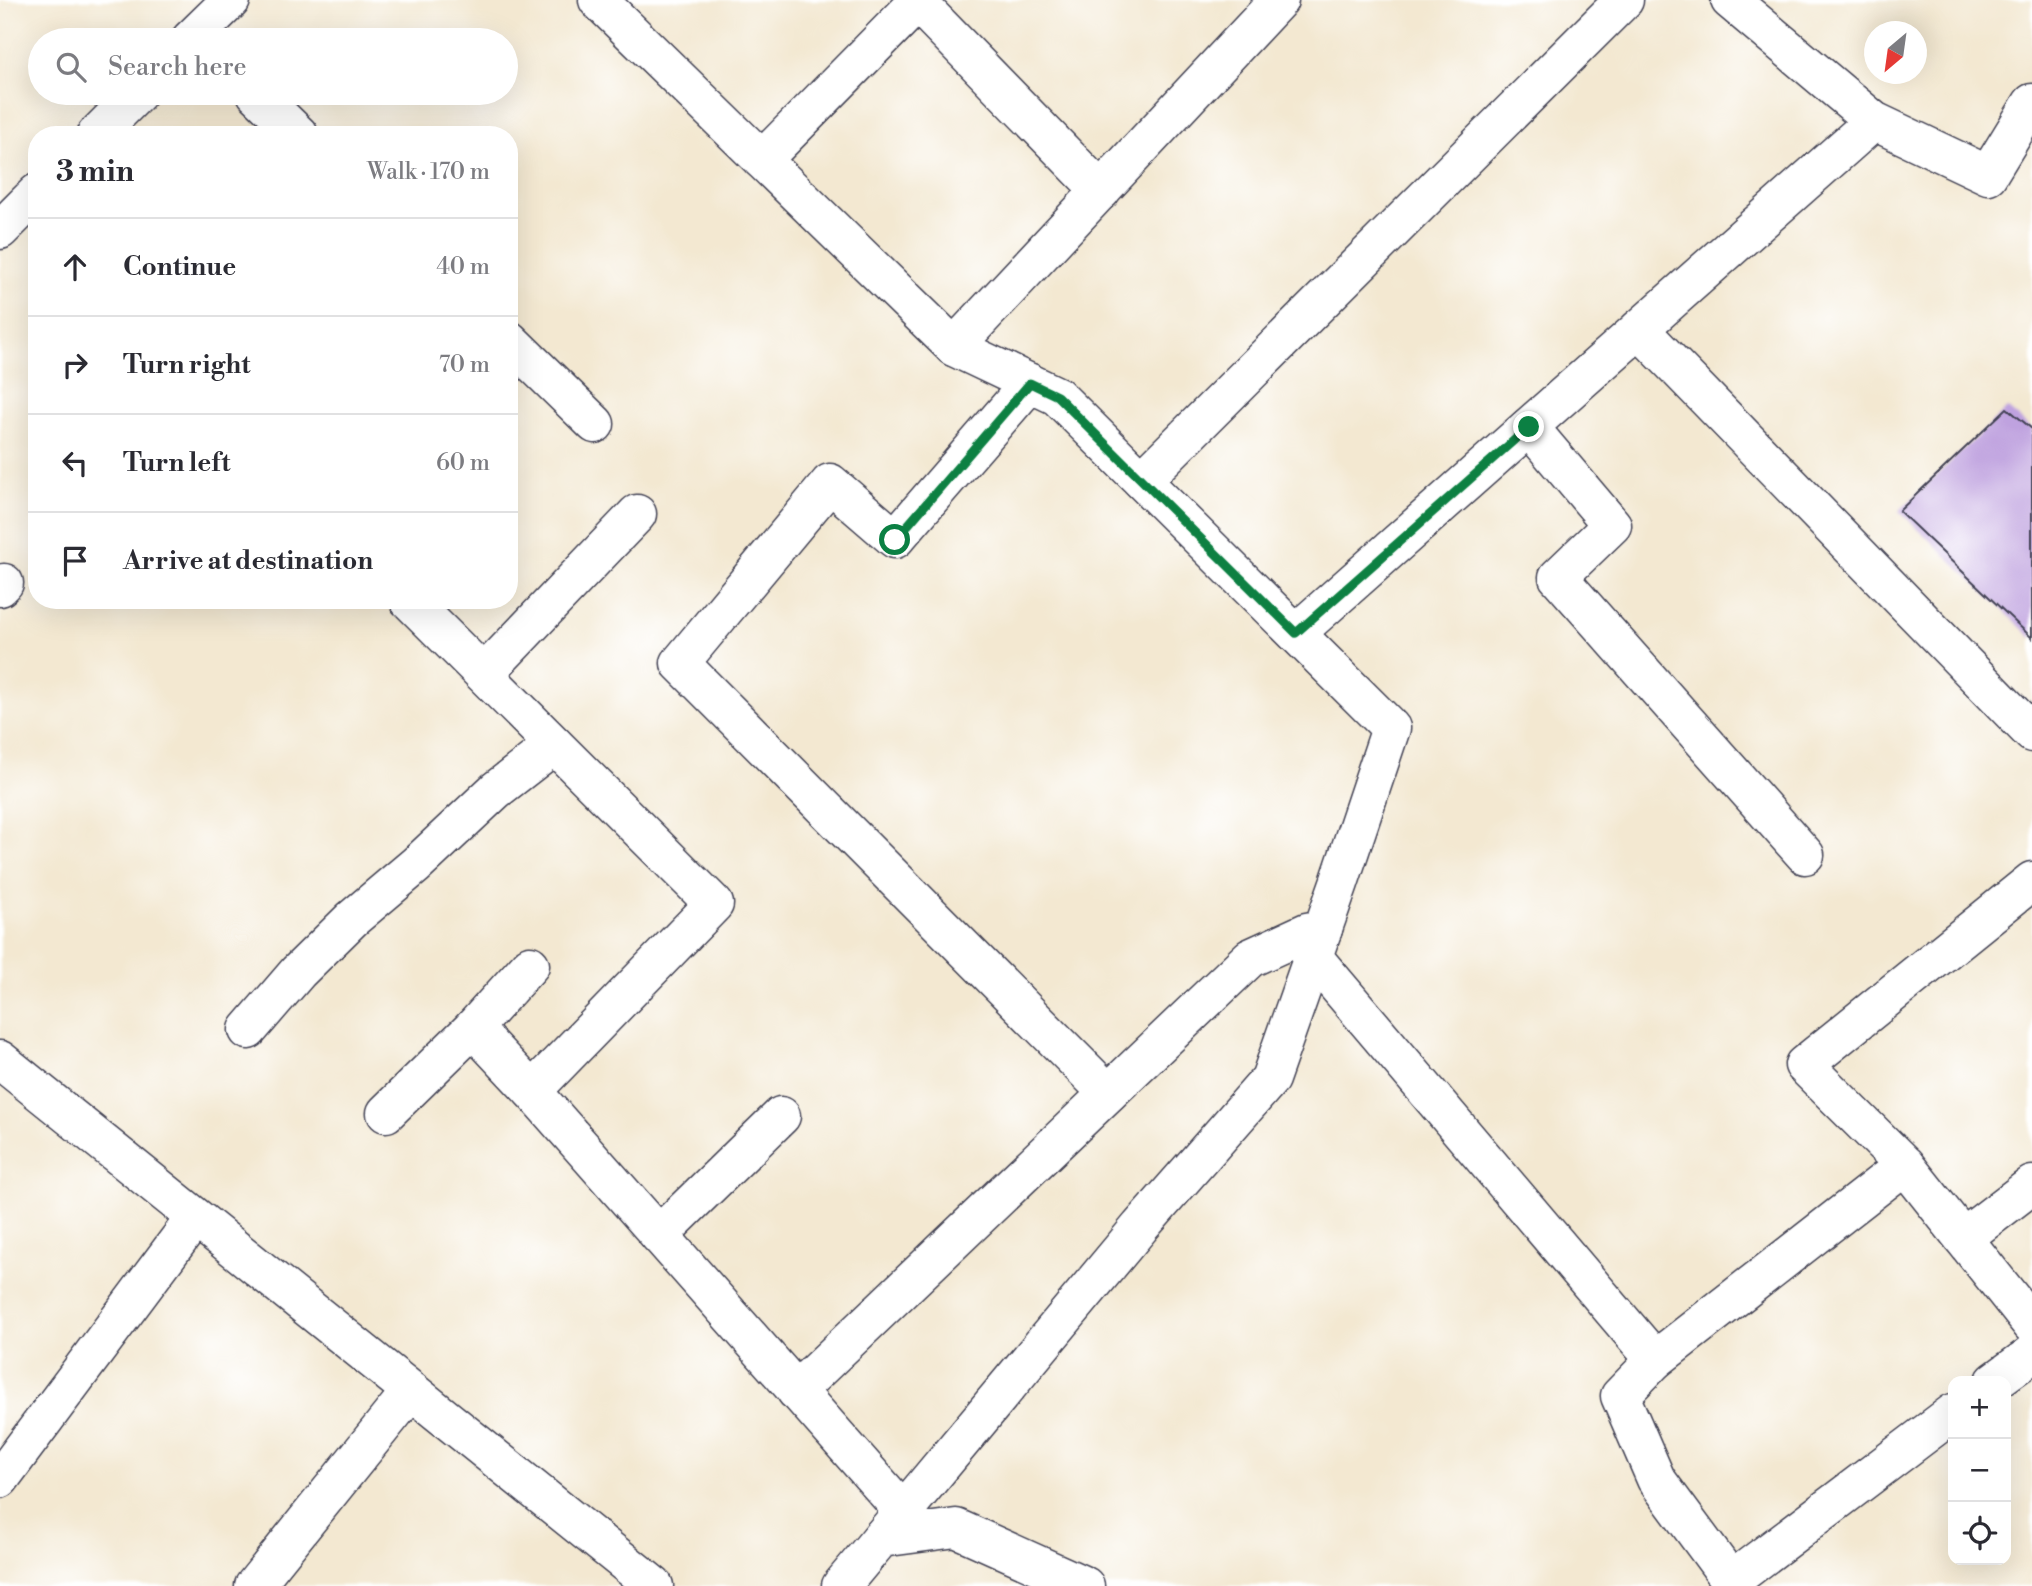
<!DOCTYPE html>
<html lang="en">
<head>
<meta charset="utf-8">
<style>
	body { margin:0; font-family:"Libre Bodoni",serif; background:#f2f2f3; color:#2b2b33 }
	.controls { position:absolute; right:21px; bottom:21px; display:grid; overflow:hidden; border-radius:14px; box-shadow:0 7px 28px #0002 }
	.controls button { width:63px; height:63px; display:grid; place-items:center; padding:0; border:0; border-bottom:2px solid #e1e1e2; background:#fff; color:#2b2b33; font:35px sans-serif }
	.compass { position:absolute; left:1864px; top:21px; width:63px; height:63px; border-radius:50%; background:#fff; box-shadow:0 7px 28px #0002; rotate:209deg }
	.stop { position:absolute; width:21px; height:21px; margin:-16px; border:5px solid #0b8043; border-radius:50%; background:#fff }
	.stop.end { background:#0b8043; border-color:#fff; box-shadow:0 2px 7px #0008 }
	.list { margin:0; padding:0; list-style:none }
	h2 { display:flex; justify-content:space-between; align-items:center; height:91px; margin:0; padding:0 28px; font-size:30px }
	h2 small { font-size:23px; font-weight:400; color:#7c7c81 }
	.list li { display:grid; grid-template-columns:46px 1fr auto; gap:21px; align-items:center; box-sizing:border-box; height:98px; padding:0 28px; border-top:2px solid #e1e1e2 }
	.list b { display:block; font-size:26px; white-space:nowrap }
	.list em { font-size:23px; font-style:normal; color:#7c7c81 }
	.icon { flex:none; width:38px; height:38px; fill:none; stroke:currentColor; stroke-width:2; stroke-linecap:round; stroke-linejoin:round }
	.map { position:relative; flex:none; width:2032px; height:1586px; overflow:hidden }
	.search { position:absolute; background:#fff; box-shadow:0 7px 28px #0002; left:28px; top:28px; width:490px; height:77px; display:flex; align-items:center; gap:18px; box-sizing:border-box; padding:0 24px; border-radius:38px; color:#7c7c81; font-size:26px }
	.panel { position:absolute; background:#fff; box-shadow:0 7px 28px #0002; left:28px; top:126px; width:490px; height:483px; border-radius:28px }
	.map>svg:first-child { display:block }
</style>
</head>
<body>
<div class="map">
<svg width="2032" height="1586" viewBox="0 0 2032 1586">
	<rect width="100%" height="100%" fill="#fff"/>
	<filter id="ink" filterUnits="userSpaceOnUse"><feTurbulence type="fractalNoise" baseFrequency=".0143" numOctaves="2"/><feDisplacementMap in="SourceGraphic" scale="14" xChannelSelector="R" yChannelSelector="G"/><feConvolveMatrix kernelMatrix="1 2 1 2 8 2 1 2 1" color-interpolation-filters="sRGB"/></filter>
	<filter id="wash" filterUnits="userSpaceOnUse"><feTurbulence type="fractalNoise" baseFrequency=".00686" numOctaves="4" result="noise"/><feDisplacementMap in="SourceGraphic" scale="28" xChannelSelector="R" yChannelSelector="G"/><feGaussianBlur stdDeviation="1.57" result="paint"/><feColorMatrix in="noise" values="0 0 0 0 0 0 0 0 0 0 0 0 0 0 0 0 0 1.4 0 .05"/><feComposite in="paint" operator="in"/></filter>
	<g filter="url(#wash)">
		<rect width="100%" height="100%" fill="#f3e8d1"/>
		<g id="blocks">
			<path fill="#bfa2df" d="M 2007,408 L 2032,429 L 2032,638 L 1899,511 Z"/>
		</g>
	</g>
	<g filter="url(#ink)">
		<use href="#blocks" fill-opacity="0" stroke="#414052" stroke-width="2"/>
		<g fill="none" stroke-linecap="round" stroke-linejoin="round">
			<defs>
				<g id="minor">
					<path d="M 598,0 L 954,347 L 1057,396 L 1391,728 L 1339,883 L 1270,1079 L 1140,1227 L 881,1538"/>
					<path d="M 915,0 L 1101,191"/>
					<path d="M 1730,0 L 1874,121 L 1988,175 L 2032,103"/>
					<path d="M 190,40 L 231,0"/>
					<path d="M 256,93 L 299,135"/>
					<path d="M 96,135 L 138,93"/>
					<path d="M 762,160 L 920,0"/>
					<path d="M 0,230 L 37,193"/>
					<path d="M 1639,329 L 2032,733"/>
					<path d="M 509,340 L 595,424"/>
					<path d="M 954,347 L 1279,0"/>
					<path d="M 1030,383 L 895,539 L 830,483 L 680,663 L 1108,1093"/>
					<path d="M 1529,427 L 1612,525 L 1558,577 L 1805,855"/>
					<path d="M 1142,480 L 1624,0"/>
					<path d="M 0,587 L 4,583"/>
					<path d="M 409,600 L 714,904 L 532,1091"/>
					<path d="M 1296,633 L 1874,121"/>
					<path d="M 484,674 L 637,514"/>
					<path d="M 2032,881 L 1804,1065 L 1905,1165 L 2032,1325"/>
					<path d="M 1313,957 L 1655,1360"/>
					<path d="M 473,1028 L 530,965"/>
					<path d="M 248,1030 L 298,972 L 352,919 L 416,865 L 496,790 L 554,745"/>
					<path d="M 0,1060 L 654,1586"/>
					<path d="M 386,1113 L 473,1028 L 532,1091 L 903,1511"/>
					<path d="M 659,1235 L 781,1116"/>
					<path d="M 1963,1238 L 2032,1185"/>
					<path d="M 1995,1381 L 2032,1354"/>
					<path d="M 796,1391 L 1250,958 L 1307,932 L 1323,929"/>
					<path d="M 0,1479 L 195,1218"/>
					<path d="M 1731,1581 L 1953,1413"/>
					<path d="M 254,1586 L 411,1391"/>
					<path d="M 841,1586 L 881,1538 L 956,1528 L 1085,1586"/>
					<path d="M 1735,1586 L 1656,1479 L 1620,1396 L 1655,1360 L 1905,1165"/>
				</g>
			</defs>
			<use href="#minor" stroke="#414052" stroke-width="41"/>
			<use href="#minor" stroke="#fff" stroke-width="38"/>
		</g>
	</g>
	<g fill="none" stroke-linecap="round" stroke-linejoin="round" filter="url(#ink)">
		<path stroke="#0b8043" stroke-width="9" d="M 895,540 L 1030,383 L 1057,396 L 1296,633 L 1529,427"/>
	</g>
</svg>
<div class="controls">
<button>+</button>
<button>−</button>
<button><svg class="icon" aria-label="locate" viewBox="0 0 24 24"><circle cx="12" cy="12" r="6"/><path d="M12 2v4M12 18v4M2 12h4M18 12h4"/></svg></button>
</div>
<svg class="compass" viewBox="-18 -18 36 36"><path d="M0-13l5 13h-10z" fill="#e53935"/><path d="M0 13l5-13h-10z" fill="#7c7c81"/></svg>
<div class="stop" style="left:895px;top:540px"></div>
<div class="stop end" style="left:1529px;top:427px"></div>
<div class="search"><svg class="icon" aria-label="search" viewBox="0 0 24 24"><circle cx="10" cy="10" r="6"/><path d="M15 15l6 6"/></svg>Search here</div>
<section class="panel">
<h2>3 min<small>Walk · 170 m</small></h2>
<ul class="list">
<li><svg class="icon" aria-label="ahead" viewBox="0 0 24 24"><path d="M12 20V5M6 11l6-6 6 6"/></svg><div><b>Continue</b></div><em>40 m</em></li>
<li><svg class="icon" aria-label="right" viewBox="0 0 24 24"><path d="M7 20v-9h11M14 6l5 5-5 5"/></svg><div><b>Turn right</b></div><em>70 m</em></li>
<li><svg class="icon" aria-label="left" viewBox="0 0 24 24"><path d="M17 20v-9H6M10 6l-5 5 5 5"/></svg><div><b>Turn left</b></div><em>60 m</em></li>
<li><svg class="icon" aria-label="arrive" viewBox="0 0 24 24"><path d="M6 21V4h12l-3 4 3 4H6"/></svg><div><b>Arrive at destination</b></div></li>
</ul>
</section>
</div>
</body>
</html>
